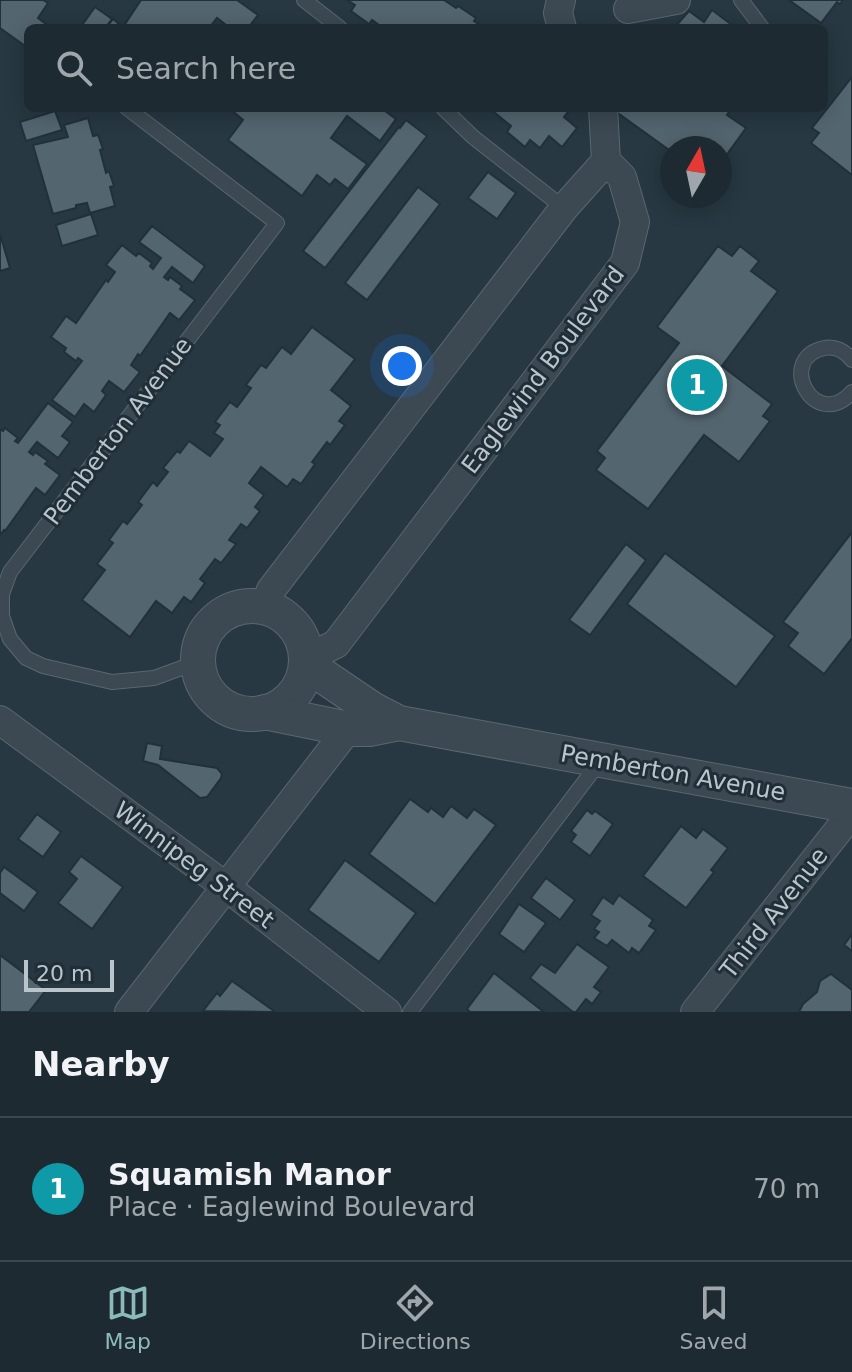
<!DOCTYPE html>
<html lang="en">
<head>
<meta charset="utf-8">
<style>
	body { margin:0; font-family:"DejaVu Sans",sans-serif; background:#25323a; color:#f1f3f6 }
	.compass { position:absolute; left:660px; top:136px; width:72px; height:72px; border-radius:50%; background:#1d2a32; box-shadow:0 4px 20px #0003; rotate:9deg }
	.scale { position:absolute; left:24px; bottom:20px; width:90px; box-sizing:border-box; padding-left:8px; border:4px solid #b9c4cb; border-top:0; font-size:22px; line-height:28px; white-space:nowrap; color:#b9c4cb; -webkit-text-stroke:6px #202e37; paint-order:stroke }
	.you { position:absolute; left:402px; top:366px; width:28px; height:28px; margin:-20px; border:6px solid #fff; border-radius:50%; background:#1a73e8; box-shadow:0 0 0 12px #1a73e833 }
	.badge { display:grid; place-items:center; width:52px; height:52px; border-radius:50%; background:#8bbbb9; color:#fff; font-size:26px; font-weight:700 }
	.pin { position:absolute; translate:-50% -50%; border:4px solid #fff; box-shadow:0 2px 8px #0006 }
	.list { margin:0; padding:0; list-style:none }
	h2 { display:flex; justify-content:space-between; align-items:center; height:104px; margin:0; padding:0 32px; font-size:34px }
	h2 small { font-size:26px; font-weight:400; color:#a0a7ac }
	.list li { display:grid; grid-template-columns:52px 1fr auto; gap:24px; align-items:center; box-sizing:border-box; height:144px; padding:0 32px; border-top:2px solid #3b464d }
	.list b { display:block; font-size:30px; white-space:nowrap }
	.list p { margin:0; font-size:26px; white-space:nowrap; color:#a0a7ac }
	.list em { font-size:26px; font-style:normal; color:#a0a7ac }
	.icon { flex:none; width:44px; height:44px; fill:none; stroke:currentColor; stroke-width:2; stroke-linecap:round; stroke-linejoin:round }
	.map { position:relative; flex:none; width:852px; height:1012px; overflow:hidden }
	.search { position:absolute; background:#1d2a32; box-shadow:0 4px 20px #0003; left:24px; right:24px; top:24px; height:88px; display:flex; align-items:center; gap:20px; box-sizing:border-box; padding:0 28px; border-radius:12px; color:#a0a7ac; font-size:30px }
	.sheet { height:248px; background:#1d2a32 }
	nav { display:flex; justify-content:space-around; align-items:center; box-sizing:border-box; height:112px; border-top:2px solid #3b464d; background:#1d2a32; font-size:22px; color:#a0a7ac }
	nav a { display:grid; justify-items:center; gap:4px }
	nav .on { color:#8bbbb9 }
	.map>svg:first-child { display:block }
</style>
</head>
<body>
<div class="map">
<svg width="852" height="1012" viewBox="0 0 852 1012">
	<rect width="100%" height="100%" fill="#273842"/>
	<g fill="#53656f" stroke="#223039" stroke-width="2">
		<path d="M 0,0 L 43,0 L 48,3 L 38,18 L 46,24 L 43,28 L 28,28 L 28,48 L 0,28 Z"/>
		<path d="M 141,0 L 237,0 L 258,15 L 248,28 L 230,28 L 217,18 L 209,28 L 106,28 L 113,19 L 123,27 Z"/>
		<path d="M 347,0 L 444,0 L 456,8 L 458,6 L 476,18 L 474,21 L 480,25 L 477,28 L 383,28 L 372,20 L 369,24 L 351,11 L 355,5 Z"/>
		<path d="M 789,0 L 843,0 L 840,4 L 837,2 L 821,23 Z"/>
		<path d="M 95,7 L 112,19 L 105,28 L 80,28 Z"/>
		<path d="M 712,10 L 736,28 L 674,28 L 689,11 L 704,22 Z"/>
		<path d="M 852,77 L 852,175 L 811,143 L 819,133 L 812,128 Z"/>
		<path d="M 231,108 L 381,108 L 396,119 L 380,141 L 347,116 L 331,138 L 367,164 L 348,189 L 335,179 L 330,185 L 317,175 L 302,196 L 228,140 L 243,120 L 230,109 Z"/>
		<path d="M 489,108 L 571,108 L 564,117 L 577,128 L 562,147 L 549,136 L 540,148 L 530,140 L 525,147 L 507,132 L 511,126 Z"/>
		<path d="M 617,108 L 728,108 L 730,110 L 727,115 L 746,128 L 725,157 L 721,154 L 720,156 L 720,148 L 672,148 L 672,152 L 615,111 Z"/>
		<path d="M 55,111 L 62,130 L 26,141 L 20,122 Z"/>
		<path d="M 88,118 L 93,136 L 98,135 L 103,149 L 100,150 L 106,173 L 109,171 L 114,186 L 110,187 L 115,206 L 90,213 L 87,203 L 76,205 L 76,208 L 53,214 L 33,145 L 68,137 L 64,125 Z"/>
		<path d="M 406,120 L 427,136 L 325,268 L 303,251 L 399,127 L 400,128 Z"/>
		<path d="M 488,172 L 516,193 L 497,219 L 468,198 Z"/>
		<path d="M 418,187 L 440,204 L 367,300 L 345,283 Z"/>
		<path d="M 91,214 L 98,235 L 62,246 L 56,225 Z"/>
		<path d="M 152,226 L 205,266 L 193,283 L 172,267 L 164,277 L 168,280 L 170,277 L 182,286 L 180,289 L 195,300 L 179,320 L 170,313 L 140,356 L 138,354 L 131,365 L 140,372 L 124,392 L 109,381 L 102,391 L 106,395 L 94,412 L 84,404 L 75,417 L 52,400 L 82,361 L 78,358 L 76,361 L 64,352 L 66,348 L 51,337 L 66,316 L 76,323 L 106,280 L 108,282 L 115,272 L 106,265 L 122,245 L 136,256 L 139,253 L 152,263 L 150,266 L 153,269 L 161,258 L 139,242 Z"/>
		<path d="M 0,234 L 10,268 L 0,271 Z"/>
		<path d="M 718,246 L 732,256 L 740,246 L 759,261 L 751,271 L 778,291 L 722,366 L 772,404 L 763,416 L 770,421 L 739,462 L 704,435 L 648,509 L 596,470 L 605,458 L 597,451 L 679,343 L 657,327 Z"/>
		<path d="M 312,327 L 355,359 L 331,390 L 351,406 L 339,421 L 345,425 L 330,445 L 327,442 L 312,462 L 315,464 L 301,484 L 293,479 L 287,487 L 261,467 L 249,483 L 264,495 L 255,507 L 260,511 L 247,528 L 241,524 L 229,540 L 236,544 L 221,563 L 215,559 L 200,579 L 205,583 L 191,602 L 184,597 L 172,613 L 156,601 L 130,637 L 82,600 L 105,570 L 97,564 L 113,543 L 109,540 L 123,521 L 127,524 L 142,505 L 138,502 L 153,482 L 157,486 L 168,472 L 163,468 L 177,451 L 180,453 L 189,441 L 210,456 L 223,439 L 214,433 L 220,425 L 215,422 L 230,402 L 237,407 L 251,388 L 246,385 L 261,365 L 266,368 L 282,347 L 291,354 Z"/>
		<path d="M 48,403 L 73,422 L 62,436 L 70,442 L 58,458 L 37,442 L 29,452 L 33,455 L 35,452 L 48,461 L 45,464 L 60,475 L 45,495 L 36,488 L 5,531 L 4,530 L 0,535 L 0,429 L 3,431 L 5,428 L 18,438 L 15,441 L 18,443 Z"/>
		<path d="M 852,532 L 852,638 L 824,674 L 788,646 L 798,633 L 783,622 Z"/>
		<path d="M 626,544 L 646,560 L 590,635 L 569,620 Z"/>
		<path d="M 665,553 L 775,636 L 736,687 L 627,604 Z"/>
		<path d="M 147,743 L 162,746 L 160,759 L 217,768 L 222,774 L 221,778 L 207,797 L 200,798 L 158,765 L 143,761 Z"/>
		<path d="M 410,799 L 428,812 L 431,808 L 443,817 L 451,806 L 467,818 L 474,809 L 496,825 L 435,904 L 369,854 Z"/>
		<path d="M 587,810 L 592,814 L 595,811 L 613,824 L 590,856 L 571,842 L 576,835 L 571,831 Z"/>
		<path d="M 37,814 L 61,832 L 43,857 L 18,839 Z"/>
		<path d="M 681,826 L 696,838 L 703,829 L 728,848 L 711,870 L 714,872 L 686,908 L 643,876 Z"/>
		<path d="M 81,856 L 123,887 L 92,929 L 58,903 L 77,879 L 69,872 Z"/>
		<path d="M 345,860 L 416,913 L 379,962 L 308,910 Z"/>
		<path d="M 4,867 L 38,892 L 24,911 L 0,893 L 0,873 Z"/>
		<path d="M 546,878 L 575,900 L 560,920 L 531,898 Z"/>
		<path d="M 619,895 L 653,920 L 649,926 L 656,930 L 639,953 L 632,948 L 629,953 L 612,940 L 607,946 L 594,938 L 599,932 L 594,929 L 600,921 L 591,915 L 603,897 L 613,904 Z"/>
		<path d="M 519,904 L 546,923 L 524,952 L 499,934 Z"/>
		<path d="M 852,934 L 852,951 L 844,945 Z"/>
		<path d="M 577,944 L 609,967 L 594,987 L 601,992 L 592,1004 L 586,999 L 576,1012 L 573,1012 L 530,978 L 541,964 L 555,973 Z"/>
		<path d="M 0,955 L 46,990 L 29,1012 L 0,1012 Z"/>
		<path d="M 494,973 L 544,1012 L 470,1012 L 467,1009 Z"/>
		<path d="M 831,974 L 852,990 L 852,1012 L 799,1012 L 803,1004 L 817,992 L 820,981 Z"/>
		<path d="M 232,981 L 274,1011 L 274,1012 L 203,1011 L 217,993 L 220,996 Z"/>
	</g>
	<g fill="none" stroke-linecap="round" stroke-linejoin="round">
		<defs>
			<g id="service">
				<path d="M 304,0 L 340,28"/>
				<path d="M 741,0 L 762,28"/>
				<path d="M 127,108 L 277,223 L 10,572 L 2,594 L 2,616 L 10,639 L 26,658 L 43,666 L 112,682 L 154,678 L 198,662"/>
				<path d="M 443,108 L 473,137 L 564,208"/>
				<path d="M 852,360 C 845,351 835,346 824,348 C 775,359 815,433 852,392"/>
				<path d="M 410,1012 L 601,760"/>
			</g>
			<g id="minor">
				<path d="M 561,0 L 558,13 L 562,28"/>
				<path d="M 628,9 L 676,0"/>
				<path d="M 603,108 L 606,161"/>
				<path d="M 264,606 L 271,590 L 564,208 L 606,161"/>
				<path d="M 307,658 L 336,644 L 625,263 L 635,222 L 622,177 L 606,161"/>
				<path d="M 0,720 L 225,886 L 387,1012"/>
				<path d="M 129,1012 L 348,729"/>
				<path d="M 695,1012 L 852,813"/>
			</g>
			<g id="tertiary">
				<circle cx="252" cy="660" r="54"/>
				<path d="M 307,665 L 372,709 L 399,723 L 852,806"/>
				<path d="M 265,712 L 348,729 L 369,729 L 399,723"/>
			</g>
		</defs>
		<use href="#service" stroke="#5a676f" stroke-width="16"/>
		<use href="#minor" stroke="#5a676f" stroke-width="30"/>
		<use href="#tertiary" stroke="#5a676f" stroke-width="36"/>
		<use href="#service" stroke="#3c4952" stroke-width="14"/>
		<use href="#minor" stroke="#3c4952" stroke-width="28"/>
		<use href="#tertiary" stroke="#3c4952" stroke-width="34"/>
	</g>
	<g text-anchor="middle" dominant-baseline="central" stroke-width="6" stroke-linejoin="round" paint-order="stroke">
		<g font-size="24" fill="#b9c4cb" stroke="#202e37">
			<text transform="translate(543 370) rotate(-53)">Eaglewind Boulevard</text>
			<text transform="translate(118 431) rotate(-53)">Pemberton Avenue</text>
			<text transform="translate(673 773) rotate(10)">Pemberton Avenue</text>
			<text transform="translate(194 865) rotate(37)">Winnipeg Street</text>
			<text transform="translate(774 913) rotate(-52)">Third Avenue</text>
		</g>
	</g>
</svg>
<svg class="compass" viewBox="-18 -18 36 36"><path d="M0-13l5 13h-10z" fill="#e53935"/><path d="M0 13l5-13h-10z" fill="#a0a7ac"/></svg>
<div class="scale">20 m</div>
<div class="you"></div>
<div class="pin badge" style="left:697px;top:385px;background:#0f9aa8">1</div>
<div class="search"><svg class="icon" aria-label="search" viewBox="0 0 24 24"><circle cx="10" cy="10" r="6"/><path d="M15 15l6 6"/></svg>Search here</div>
</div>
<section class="sheet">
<h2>Nearby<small></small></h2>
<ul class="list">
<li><span class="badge" style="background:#0f9aa8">1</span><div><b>Squamish Manor</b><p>Place · Eaglewind Boulevard</p></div><em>70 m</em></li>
</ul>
</section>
<nav>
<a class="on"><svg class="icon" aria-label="map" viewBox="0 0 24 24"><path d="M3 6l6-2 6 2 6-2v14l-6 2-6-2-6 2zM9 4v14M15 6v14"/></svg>Map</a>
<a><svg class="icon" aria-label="directions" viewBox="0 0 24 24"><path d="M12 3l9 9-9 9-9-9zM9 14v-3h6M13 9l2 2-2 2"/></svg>Directions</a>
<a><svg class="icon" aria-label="saved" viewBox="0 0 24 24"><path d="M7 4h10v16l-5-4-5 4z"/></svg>Saved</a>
</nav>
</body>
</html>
